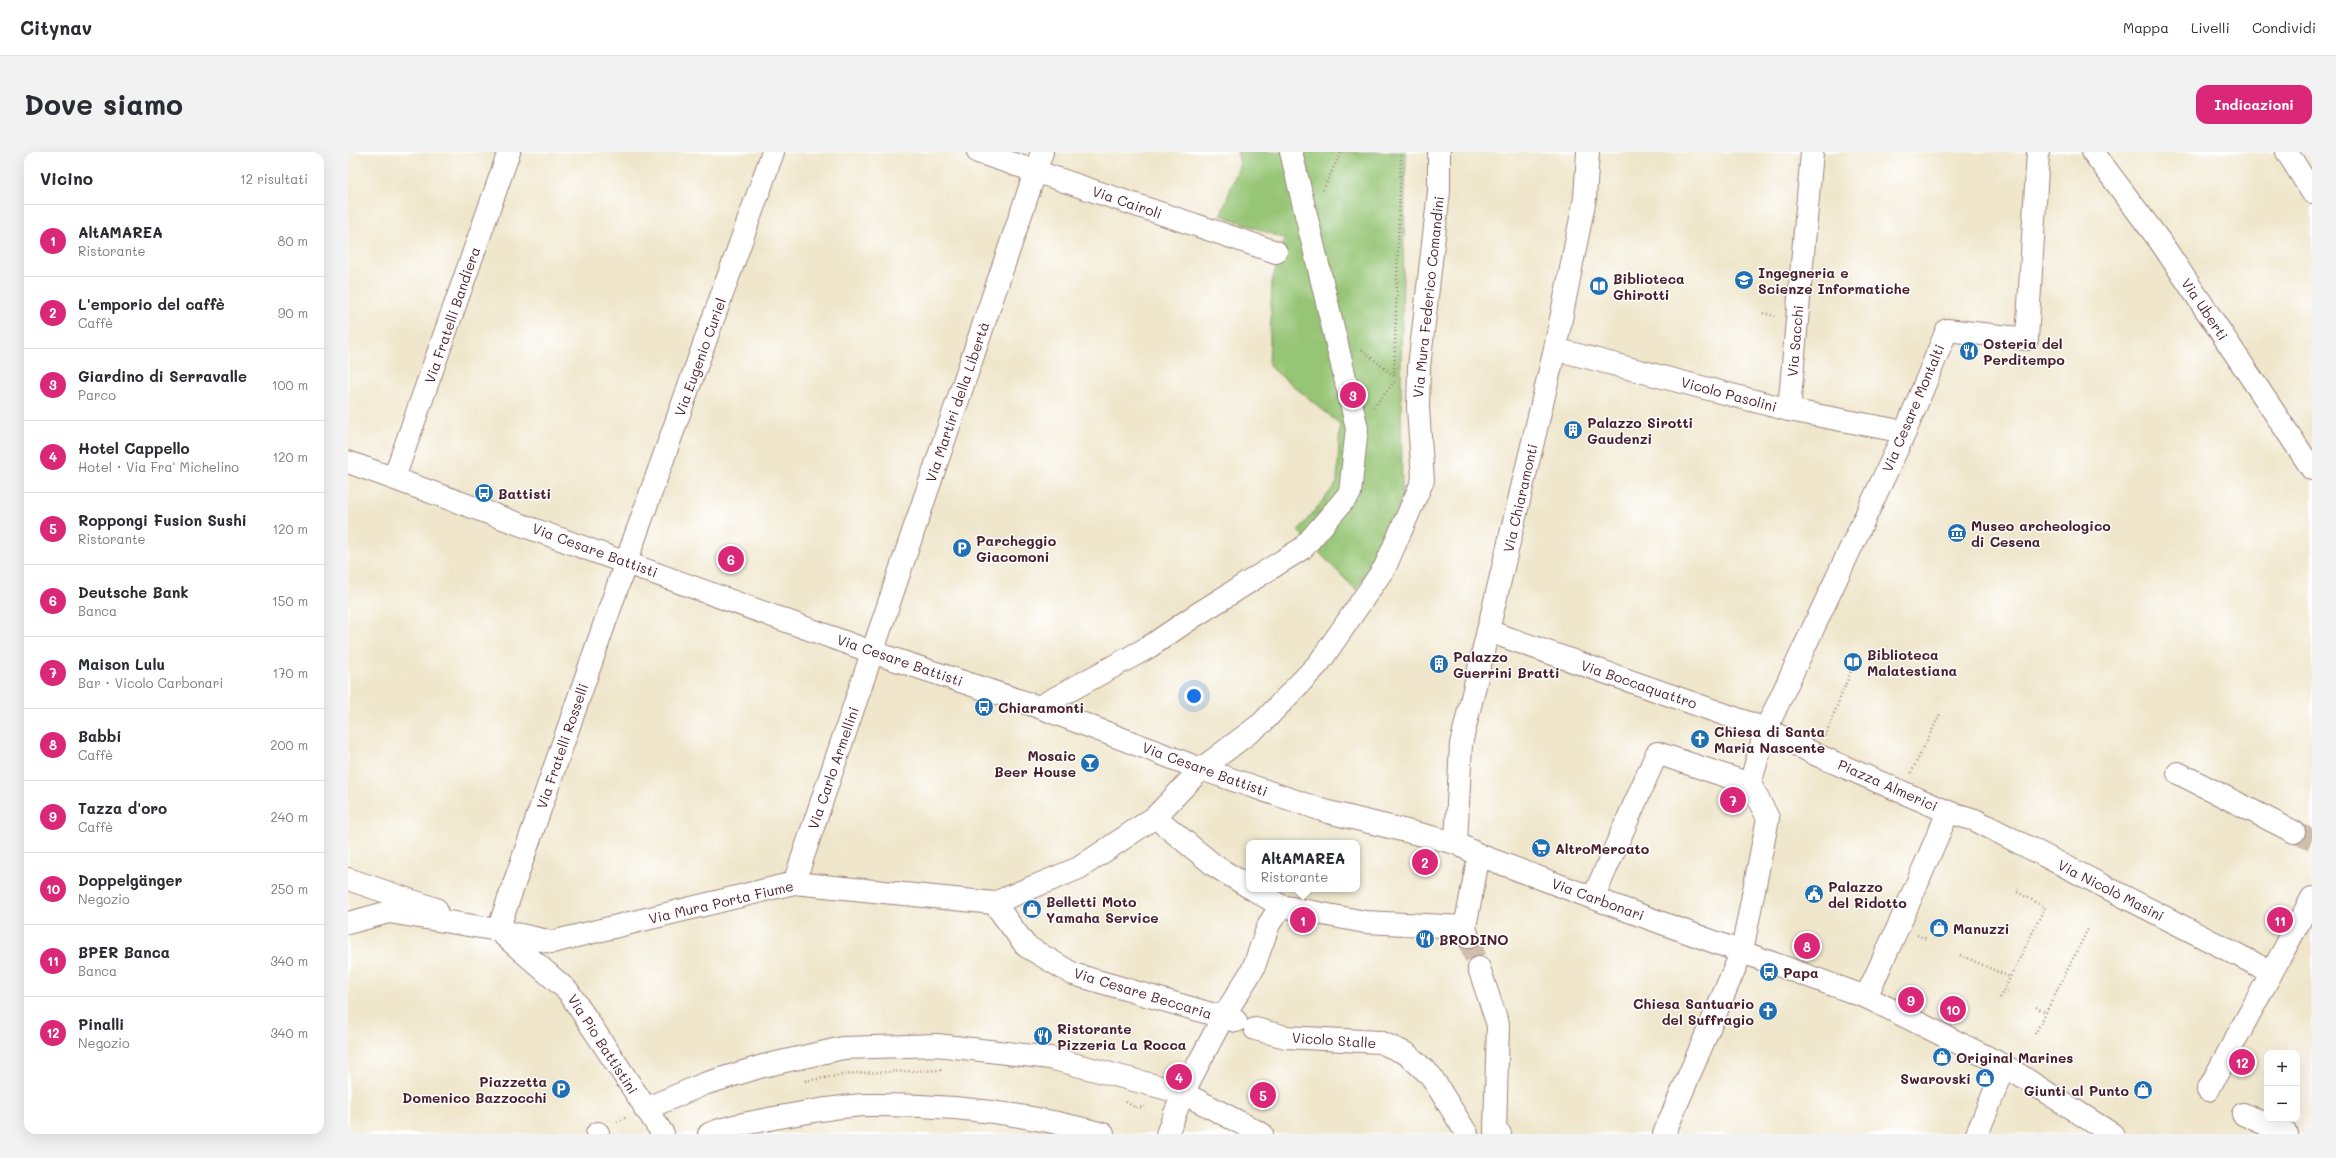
<!DOCTYPE html>
<html lang="it">
<head>
<meta charset="utf-8">
<style>
	body { margin:0; font-family:Mali,sans-serif; background:#f2f2f3; color:#2b2b33 }
	.controls { position:absolute; right:12px; bottom:12px; display:grid; overflow:hidden; border-radius:8px; box-shadow:0 4px 16px #0002 }
	.controls button { width:36px; height:36px; display:grid; place-items:center; padding:0; border:0; border-bottom:1px solid #e1e1e2; background:#fff; color:#2b2b33; font:20px sans-serif }
	.you { position:absolute; left:846px; top:544px; width:14px; height:14px; margin:-10px; border:3px solid #fff; border-radius:50%; background:#1a73e8; box-shadow:0 0 0 6px #1a73e833 }
	.badge { display:grid; place-items:center; width:26px; height:26px; border-radius:50%; background:#db2777; color:#fff; font-size:13px; font-weight:700 }
	.pin { position:absolute; translate:-50% -50%; border:2px solid #fff; box-shadow:0 1px 4px #0006 }
	.popup { position:absolute; left:898px; top:688px; width:114px; height:52px; box-sizing:border-box; display:grid; place-content:center; border-radius:8px; background:#fff; filter:drop-shadow(0 1px 3px #0005); font-size:13px; white-space:nowrap; color:#7c7c81 }
	.popup b { font-size:15px; color:#2b2b33 }
	.popup::after { content:''; position:absolute; left:50%; top:100%; margin-left:-8px; border:8px solid transparent; border-top-color:#fff }
	.list { margin:0; padding:0; list-style:none }
	h2 { display:flex; justify-content:space-between; align-items:center; height:52px; margin:0; padding:0 16px; font-size:17px }
	h2 small { font-size:13px; font-weight:400; color:#7c7c81 }
	.list li { display:grid; grid-template-columns:26px 1fr auto; gap:12px; align-items:center; box-sizing:border-box; height:72px; padding:0 16px; border-top:1px solid #e1e1e2 }
	.list b { display:block; font-size:15px; white-space:nowrap }
	.list p { margin:0; font-size:13px; white-space:nowrap; color:#7c7c81 }
	.list em { font-size:13px; font-style:normal; color:#7c7c81 }
	.map { position:relative; flex:none; width:1964px; height:982px; overflow:hidden; border-radius:12px }
	header { display:flex; align-items:center; gap:24px; box-sizing:border-box; height:56px; padding:0 20px; background:#fff; border-bottom:1px solid #e1e1e2 }
	header strong { font-size:19px }
	nav { display:flex; gap:22px; margin-inline-start:auto; font-size:14px }
	.intro { display:flex; align-items:center; justify-content:space-between; box-sizing:border-box; height:96px; padding:0 24px }
	h1 { margin:0; font-size:28px }
	.button { padding:10px 18px; border-radius:12px; background:#db2777; color:#fff; font-size:14px; font-weight:700 }
	main { display:flex; gap:24px; padding:0 24px }
	aside { flex:1; background:#fff; border-radius:12px; box-shadow:0 4px 16px #0002 }
	.map>svg:first-child { display:block }
</style>
</head>
<body>
<header>
<strong>Citynav</strong>
<nav><a>Mappa</a><a>Livelli</a><a>Condividi</a></nav>
</header>
<div class="intro"><h1>Dove siamo</h1><a class="button">Indicazioni</a></div>
<main>
<aside>
<h2>Vicino<small>12 risultati</small></h2>
<ul class="list">
<li><span class="badge">1</span><div><b>AltAMAREA</b><p>Ristorante</p></div><em>80 m</em></li>
<li><span class="badge">2</span><div><b>L'emporio del caffè</b><p>Caffè</p></div><em>90 m</em></li>
<li><span class="badge">3</span><div><b>Giardino di Serravalle</b><p>Parco</p></div><em>100 m</em></li>
<li><span class="badge">4</span><div><b>Hotel Cappello</b><p>Hotel · Via Fra' Michelino</p></div><em>120 m</em></li>
<li><span class="badge">5</span><div><b>Roppongi Fusion Sushi</b><p>Ristorante</p></div><em>120 m</em></li>
<li><span class="badge">6</span><div><b>Deutsche Bank</b><p>Banca</p></div><em>150 m</em></li>
<li><span class="badge">7</span><div><b>Maison Lulu</b><p>Bar · Vicolo Carbonari</p></div><em>170 m</em></li>
<li><span class="badge">8</span><div><b>Babbi</b><p>Caffè</p></div><em>200 m</em></li>
<li><span class="badge">9</span><div><b>Tazza d'oro</b><p>Caffè</p></div><em>240 m</em></li>
<li><span class="badge">10</span><div><b>Doppelgänger</b><p>Negozio</p></div><em>250 m</em></li>
<li><span class="badge">11</span><div><b>BPER Banca</b><p>Banca</p></div><em>340 m</em></li>
<li><span class="badge">12</span><div><b>Pinalli</b><p>Negozio</p></div><em>340 m</em></li>
</ul>
</aside>
<div class="map">
<svg width="1964" height="982" viewBox="0 0 1964 982">
	<rect width="100%" height="100%" fill="#fff"/>
	<filter id="ink" filterUnits="userSpaceOnUse"><feTurbulence type="fractalNoise" baseFrequency=".025" numOctaves="2"/><feDisplacementMap in="SourceGraphic" scale="8" xChannelSelector="R" yChannelSelector="G"/><feConvolveMatrix kernelMatrix="1 2 1 2 8 2 1 2 1" color-interpolation-filters="sRGB"/></filter>
	<filter id="wash" filterUnits="userSpaceOnUse"><feTurbulence type="fractalNoise" baseFrequency=".012" numOctaves="4" result="noise"/><feDisplacementMap in="SourceGraphic" scale="16" xChannelSelector="R" yChannelSelector="G"/><feGaussianBlur stdDeviation="0.9" result="paint"/><feColorMatrix in="noise" values="0 0 0 0 0 0 0 0 0 0 0 0 0 0 0 0 0 1.4 0 .05"/><feComposite in="paint" operator="in"/></filter>
	<g filter="url(#wash)">
		<rect width="100%" height="100%" fill="#efe6cb"/>
		<path fill="#96c574" stroke="#707250" d="M 889,0 L 1058,0 L 1053,208 L 1054,345 L 1033,410 L 1026,421 L 1020,418 L 1008,438 L 950,379 L 989,331 L 992,272 L 921,214 L 924,129 L 937,87 L 873,63 L 892,11 Z"/>
	</g>
	<g filter="url(#ink)">
		<g fill="none" stroke-linecap="round" stroke-linejoin="round">
			<g stroke="#cebeab" stroke-width="22" stroke-dasharray="22 11" stroke-linecap="butt">
				<path d="M 1946,680 L 1964,688"/>
				<path d="M 1120,785 L 1131,816"/>
			</g>
			<defs>
				<g id="minor">
					<path d="M 630,0 L 928,100"/>
					<path d="M 1745,0 L 1814,92 L 1964,317"/>
					<path d="M 1939,0 L 1964,40"/>
					<path d="M 1207,197 L 1441,258 L 1557,280"/>
					<path d="M 1441,258 L 1464,0"/>
					<path d="M 0,310 L 524,500 L 691,555 L 853,617 L 980,660 L 1108,691 L 1131,703 L 1245,746 L 1518,845 L 1657,914 L 1764,982"/>
					<path d="M 46,326 L 161,0"/>
					<path d="M 1140,479 L 1418,577 L 1469,603 L 1600,660 L 1551,773 L 1518,845"/>
					<path d="M 691,555 L 801,495 L 845,465 L 955,396 L 1002,341 L 1009,276 L 943,0"/>
					<path d="M 1830,621 L 1946,680"/>
					<path d="M 1600,660 L 1627,668 L 1923,820"/>
					<path d="M 807,665 L 867,714 L 901,735"/>
					<path d="M 1108,691 L 1113,592 L 1207,197 L 1237,46 L 1240,0"/>
					<path d="M 0,727 L 88,757"/>
					<path d="M 446,731 L 694,0"/>
					<path d="M 905,737 L 933,754"/>
					<path d="M 1245,746 L 1309,601 L 1402,632"/>
					<path d="M 646,751 L 678,794 L 725,822 L 888,869"/>
					<path d="M 0,771 L 41,760 L 150,778 L 204,790 L 446,731 L 646,751 L 731,716 L 807,665 L 853,617 L 914,571 L 971,511 L 1037,415 L 1075,328 L 1070,256 L 1071,215 L 1091,39 L 1091,0"/>
					<path d="M 150,778 L 278,410 L 425,0"/>
					<path d="M 152,780 L 220,839 L 315,982"/>
					<path d="M 1120,785 L 1117,775 L 1131,703"/>
					<path d="M 1131,816 L 1150,873 L 1147,979 L 1152,982"/>
					<path d="M 907,877 L 938,885 L 1032,890 L 1059,902 L 1083,924 L 1119,982"/>
					<path d="M 1860,938 L 1964,746"/>
					<path d="M 297,957 L 356,932 L 415,914 L 495,896 L 589,893 L 702,906 L 835,941 L 914,982"/>
					<path d="M 1895,962 L 1939,982"/>
					<path d="M 249,982 L 250,981"/>
					<path d="M 361,982 C 382,973 404,971 426,966 C 455,961 488,954 518,953 C 597,952 679,961 755,982"/>
					<path d="M 819,982 L 835,941 L 875,865 L 905,817 L 921,772 L 933,754 L 1017,770 L 1117,775"/>
					<path d="M 1316,982 L 1394,799 L 1420,666 L 1402,632 L 1418,577 L 1557,280 L 1599,178 L 1679,187 L 1690,0"/>
					<path d="M 1629,982 L 1657,914"/>
				</g>
			</defs>
			<use href="#minor" stroke="#9c827b" stroke-width="24"/>
			<g stroke="#9c827b" stroke-width="2.5" stroke-dasharray="1 3" stroke-linecap="butt">
				<path d="M 975,38 L 993,0"/>
				<path d="M 1415,161 L 1427,164"/>
				<path d="M 1014,198 L 1046,224"/>
				<path d="M 1046,224 L 1053,0"/>
				<path d="M 1026,255 L 1048,228"/>
				<path d="M 1477,584 L 1503,519"/>
				<path d="M 1563,621 L 1593,560"/>
				<path d="M 1569,783 L 1578,787"/>
				<path d="M 1612,803 L 1662,825"/>
				<path d="M 1656,838 L 1660,840"/>
				<path d="M 1652,846 L 1697,755 L 1669,740 L 1671,735"/>
				<path d="M 1688,855 L 1698,861"/>
				<path d="M 1687,882 L 1740,777"/>
				<path d="M 457,929 L 508,921 L 595,918"/>
				<path d="M 778,950 L 788,956 L 797,955"/>
				<path d="M 269,970 L 279,965"/>
			</g>
			<use href="#minor" stroke="#fff" stroke-width="22"/>
		</g>
	</g>
	<defs>
		<symbol id="university-disc" viewBox="-11 -11 22 22"><circle r="9.5" fill="#1f6fb2" stroke="#fff"/><path d="M0-5L7-2L0 1L-7-2ZM-4 1L0 2.5L4 1V4Q0 6-4 4Z" fill="#fff"/></symbol>
		<symbol id="library-disc" viewBox="-11 -11 22 22"><circle r="9.5" fill="#1f6fb2" stroke="#fff"/><path d="M-6-4Q-3-5.5-.7-3.5V5Q-3 3-6 4ZM6-4Q3-5.5 .7-3.5V5Q3 3 6 4Z" fill="#fff"/></symbol>
		<symbol id="restaurant-disc" viewBox="-11 -11 22 22"><circle r="9.5" fill="#1f6fb2" stroke="#fff"/><path d="M-5-6h1v4h1v-4h1v4h1v-4h1v5L-1.5 .5V6h-2V.5L-5-1ZM5-6V6H3V1.5H1.5Q1.5-4 5-6Z" fill="#fff"/></symbol>
		<symbol id="building-disc" viewBox="-11 -11 22 22"><circle r="9.5" fill="#1f6fb2" stroke="#fff"/><path d="M-4-6H4V6H1V3H-1V6H-4ZM-2.5-4.3h1.7v1.8h-1.7ZM.8-4.3h1.7v1.8H.8ZM-2.5-1h1.7V.8h-1.7ZM.8-1h1.7V.8H.8Z" fill="#fff"/></symbol>
		<symbol id="bus-disc" viewBox="-11 -11 22 22"><circle r="9.5" fill="#1f6fb2" stroke="#fff"/><path d="M-5-6H5V4H4V6H2V4H-2V6H-4V4H-5ZM-3.5-4V0h7V-4ZM-3.5 1.2v1.5H-2V1.2ZM2 1.2v1.5H3.5V1.2Z" fill="#fff"/></symbol>
		<symbol id="museum-disc" viewBox="-11 -11 22 22"><circle r="9.5" fill="#1f6fb2" stroke="#fff"/><path d="M0-6L6-3V-2H-6V-3ZM-5-1h2V3h-2ZM-1-1h2V3h-2ZM3-1h2V3H3ZM-6 4H6V6H-6Z" fill="#fff"/></symbol>
		<symbol id="parking-disc" viewBox="-11 -11 22 22"><circle r="9.5" fill="#1f6fb2" stroke="#fff"/><path d="M-3.5-5.5H1a3.5 3.5 0 0 1 0 7H-1V5.5H-3.5ZM-1-3.4V-.6H.8a1.4 1.4 0 0 0 0-2.8Z" fill="#fff"/></symbol>
		<symbol id="church-disc" viewBox="-11 -11 22 22"><circle r="9.5" fill="#1f6fb2" stroke="#fff"/><path d="M-1.2-6h2.4v3.5h3.3v2.4h-3.3V6h-2.4V-.1h-3.3v-2.4h3.3Z" fill="#fff"/></symbol>
		<symbol id="bar-disc" viewBox="-11 -11 22 22"><circle r="9.5" fill="#1f6fb2" stroke="#fff"/><path d="M-6-5H6L.8 .8V4.5H3.5V6h-7V4.5H-.8V.8Z" fill="#fff"/></symbol>
		<symbol id="supermarket-disc" viewBox="-11 -11 22 22"><circle r="9.5" fill="#1f6fb2" stroke="#fff"/><path d="M-6-5.5h2.5l.6 2H6L4.5 2H-2.5L-4.4-4H-6ZM-1.5 3.2a1.3 1.3 0 1 0 .1 0ZM3 3.2a1.3 1.3 0 1 0 .1 0Z" fill="#fff"/></symbol>
		<symbol id="civic-disc" viewBox="-11 -11 22 22"><circle r="9.5" fill="#1f6fb2" stroke="#fff"/><path d="M-.6-6.5H3V-4.5H.6V-3L4-1V1h2V6H-6V1h2V-1L-.6-3ZM-1.2 2.5V6h2.4V2.5Z" fill="#fff"/></symbol>
		<symbol id="shop-disc" viewBox="-11 -11 22 22"><circle r="9.5" fill="#1f6fb2" stroke="#fff"/><path d="M-5-2.5h2.3a2.7 3.5 0 0 1 5.4 0H5L5.5 6h-11ZM-1.5-2.5h3a1.5 2.3 0 0 0-3 0Z" fill="#fff"/></symbol>
	</defs>
	<g fill-rule="evenodd">
		<use href="#university-disc" x="1385" y="117" width="22" height="22"/>
		<use href="#library-disc" x="1240" y="123" width="22" height="22"/>
		<use href="#restaurant-disc" x="1610" y="188" width="22" height="22"/>
		<use href="#building-disc" x="1214" y="267" width="22" height="22"/>
		<use href="#bus-disc" x="125" y="330" width="22" height="22"/>
		<use href="#museum-disc" x="1598" y="370" width="22" height="22"/>
		<use href="#parking-disc" x="603" y="385" width="22" height="22"/>
		<use href="#library-disc" x="1494" y="499" width="22" height="22"/>
		<use href="#building-disc" x="1080" y="501" width="22" height="22"/>
		<use href="#bus-disc" x="625" y="544" width="22" height="22"/>
		<use href="#church-disc" x="1341" y="576" width="22" height="22"/>
		<use href="#bar-disc" x="731" y="600" width="22" height="22"/>
		<use href="#supermarket-disc" x="1182" y="685" width="22" height="22"/>
		<use href="#civic-disc" x="1455" y="731" width="22" height="22"/>
		<use href="#shop-disc" x="673" y="746" width="22" height="22"/>
		<use href="#shop-disc" x="1580" y="765" width="22" height="22"/>
		<use href="#restaurant-disc" x="1066" y="776" width="22" height="22"/>
		<use href="#bus-disc" x="1410" y="809" width="22" height="22"/>
		<use href="#church-disc" x="1409" y="848" width="22" height="22"/>
		<use href="#restaurant-disc" x="684" y="873" width="22" height="22"/>
		<use href="#shop-disc" x="1583" y="894" width="22" height="22"/>
		<use href="#shop-disc" x="1626" y="915" width="22" height="22"/>
		<use href="#parking-disc" x="202" y="926" width="22" height="22"/>
		<use href="#shop-disc" x="1784" y="927" width="22" height="22"/>
	</g>
	<g text-anchor="middle" dominant-baseline="central" stroke-width="3" stroke-linejoin="round" paint-order="stroke">
		<g font-size="14" fill="#4a1f2b" stroke="#fff">
			<text transform="translate(779 50) rotate(19)">Via Cairoli</text>
			<text transform="translate(1080 145) rotate(-84)">Via Mura Federico Comandini</text>
			<text transform="translate(1857 157) rotate(56)">Via Uberti</text>
			<text transform="translate(104 163) rotate(-71)">Via Fratelli Bandiera</text>
			<text transform="translate(1447 189) rotate(-85)">Via Sacchi</text>
			<text transform="translate(352 205) rotate(-70)">Via Eugenio Curiel</text>
			<text transform="translate(1381 242) rotate(15)">Vicolo Pasolini</text>
			<text transform="translate(609 250) rotate(-71)">Via Martiri della Libertà</text>
			<text transform="translate(1565 256) rotate(-67)">Via Cesare Montalti</text>
			<text transform="translate(1172 346) rotate(-77)">Via Chiaramonti</text>
			<text transform="translate(247 398) rotate(20)">Via Cesare Battisti</text>
			<text transform="translate(552 508) rotate(19)">Via Cesare Battisti</text>
			<text transform="translate(1291 532) rotate(19)">Via Boccaquattro</text>
			<text transform="translate(214 594) rotate(-71)">Via Fratelli Rosselli</text>
			<text transform="translate(485 616) rotate(-71)">Via Carlo Armellini</text>
			<text transform="translate(857 617) rotate(20)">Via Cesare Battisti</text>
			<text transform="translate(1540 633) rotate(24)">Piazza Almerici</text>
			<text transform="translate(1763 738) rotate(27)">Via Nicolò Masini</text>
			<text transform="translate(1250 747) rotate(20)">Via Carbonari</text>
			<text transform="translate(373 750) rotate(-13)">Via Mura Porta Fiume</text>
			<text transform="translate(795 841) rotate(17)">Via Cesare Beccaria</text>
			<text transform="translate(986 888) rotate(4)">Vicolo Stalle</text>
			<text transform="translate(255 892) rotate(57)">Via Pio Battistini</text>
		</g>
		<g font-size="14" font-weight="bold" fill="#4a1f2b" stroke="#fff" text-anchor="start">
			<text x="1410" y="120">Ingegneria e<tspan x="1410" dy="16">Scienze Informatiche</tspan></text>
			<text x="1265" y="126">Biblioteca<tspan x="1265" dy="16">Ghirotti</tspan></text>
			<text x="1635" y="191">Osteria del<tspan x="1635" dy="16">Perditempo</tspan></text>
			<text x="1239" y="270">Palazzo Sirotti<tspan x="1239" dy="16">Gaudenzi</tspan></text>
			<text x="150" y="341">Battisti</text>
			<text x="1623" y="373">Museo archeologico<tspan x="1623" dy="16">di Cesena</tspan></text>
			<text x="628" y="388">Parcheggio<tspan x="628" dy="16">Giacomoni</tspan></text>
			<text x="1519" y="502">Biblioteca<tspan x="1519" dy="16">Malatestiana</tspan></text>
			<text x="1105" y="504">Palazzo<tspan x="1105" dy="16">Guerrini Bratti</tspan></text>
			<text x="650" y="555">Chiaramonti</text>
			<text x="1366" y="579">Chiesa di Santa<tspan x="1366" dy="16">Maria Nascente</tspan></text>
			<text x="728" y="603" text-anchor="end">Mosaic<tspan x="728" dy="16">Beer House</tspan></text>
			<text x="1207" y="696">AltroMercato</text>
			<text x="1480" y="734">Palazzo<tspan x="1480" dy="16">del Ridotto</tspan></text>
			<text x="698" y="749">Belletti Moto<tspan x="698" dy="16">Yamaha Service</tspan></text>
			<text x="1605" y="776">Manuzzi</text>
			<text x="1091" y="787">BRODINO</text>
			<text x="1435" y="820">Papa</text>
			<text x="1406" y="851" text-anchor="end">Chiesa Santuario<tspan x="1406" dy="16">del Suffragio</tspan></text>
			<text x="709" y="876">Ristorante<tspan x="709" dy="16">Pizzeria La Rocca</tspan></text>
			<text x="1608" y="905">Original Marines</text>
			<text x="1623" y="926" text-anchor="end">Swarovski</text>
			<text x="199" y="929" text-anchor="end">Piazzetta<tspan x="199" dy="16">Domenico Bazzocchi</tspan></text>
			<text x="1781" y="938" text-anchor="end">Giunti al Punto</text>
		</g>
	</g>
</svg>
<div class="controls">
<button>+</button>
<button>−</button>
</div>
<div class="you"></div>
<div class="pin badge" style="left:955px;top:768px">1</div>
<div class="popup"><b>AltAMAREA</b>Ristorante</div>
<div class="pin badge" style="left:1077px;top:710px">2</div>
<div class="pin badge" style="left:1005px;top:243px">3</div>
<div class="pin badge" style="left:831px;top:925px">4</div>
<div class="pin badge" style="left:915px;top:943px">5</div>
<div class="pin badge" style="left:383px;top:407px">6</div>
<div class="pin badge" style="left:1385px;top:648px">7</div>
<div class="pin badge" style="left:1459px;top:794px">8</div>
<div class="pin badge" style="left:1563px;top:848px">9</div>
<div class="pin badge" style="left:1605px;top:857px">10</div>
<div class="pin badge" style="left:1932px;top:768px">11</div>
<div class="pin badge" style="left:1894px;top:910px">12</div>
</div>
</main>
</body>
</html>
